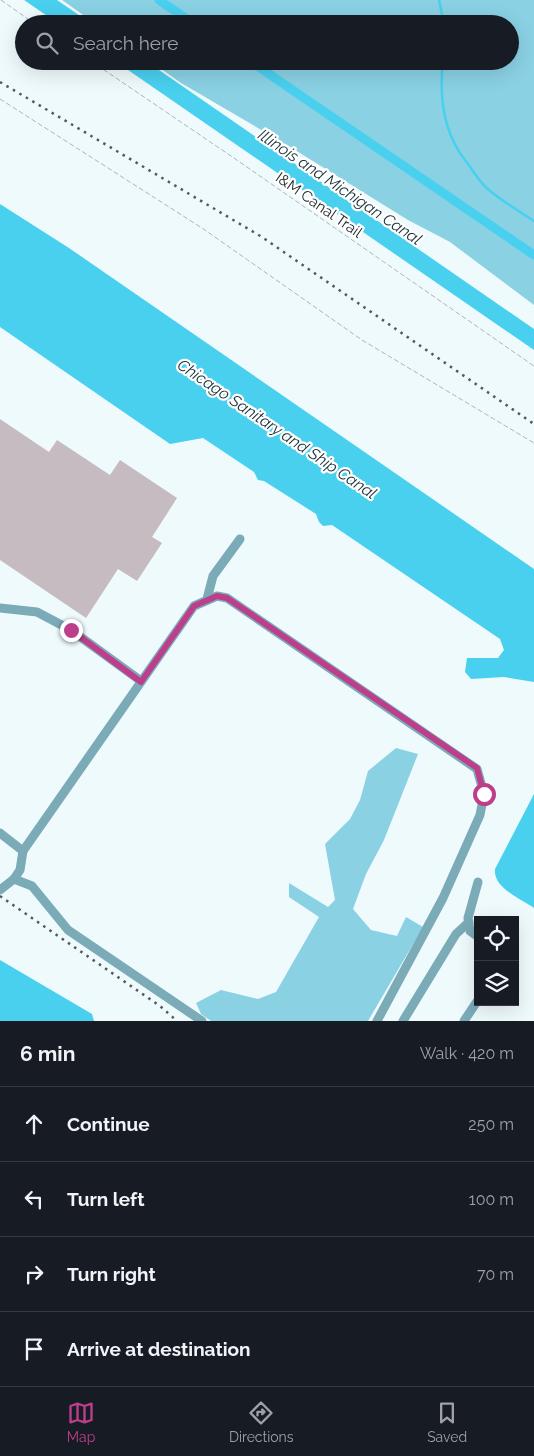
<!DOCTYPE html>
<html lang="en">
<head>
<meta charset="utf-8">
<style>
	body { margin:0; font-family:Raleway,sans-serif; background:#20242c; color:#f1f3f6 }
	.controls { position:absolute; right:15px; bottom:15px; display:grid; overflow:hidden; border-radius:0px; box-shadow:0 5px 20px #0002 }
	.controls button { width:45px; height:45px; display:grid; place-items:center; padding:0; border:0; border-bottom:1px solid #363941; background:#171b24; color:#f1f3f6; font:25px sans-serif }
	.stop { position:absolute; width:15px; height:15px; margin:-11px; border:4px solid #bd3f8b; border-radius:50%; background:#fff }
	.stop.end { background:#bd3f8b; border-color:#fff; box-shadow:0 1px 5px #0008 }
	.list { margin:0; padding:0; list-style:none }
	h2 { display:flex; justify-content:space-between; align-items:center; height:65px; margin:0; padding:0 20px; font-size:21px }
	h2 small { font-size:16px; font-weight:400; color:#9ea1a6 }
	.list li { display:grid; grid-template-columns:32px 1fr auto; gap:15px; align-items:center; box-sizing:border-box; height:75px; padding:0 20px; border-top:1px solid #363941 }
	.list b { display:block; font-size:19px; white-space:nowrap }
	.list em { font-size:16px; font-style:normal; color:#9ea1a6 }
	.icon { flex:none; width:28px; height:28px; fill:none; stroke:currentColor; stroke-width:2; stroke-linecap:round; stroke-linejoin:round }
	.map { position:relative; flex:none; width:534px; height:1021px; overflow:hidden }
	.search { position:absolute; background:#171b24; box-shadow:0 5px 20px #0002; left:15px; right:15px; top:15px; height:55px; display:flex; align-items:center; gap:12px; box-sizing:border-box; padding:0 18px; border-radius:28px; color:#9ea1a6; font-size:19px }
	.sheet { height:365px; background:#171b24 }
	nav { display:flex; justify-content:space-around; align-items:center; box-sizing:border-box; height:70px; border-top:1px solid #363941; background:#171b24; font-size:14px; color:#9ea1a6 }
	nav a { display:grid; justify-items:center; gap:2px }
	nav .on { color:#bd3f8b }
	.map>svg:first-child { display:block }
</style>
</head>
<body>
<div class="map">
<svg width="534" height="1021" viewBox="0 0 534 1021">
	<rect width="100%" height="100%" fill="#effafd"/>
	<g fill="#8ad1e4">
		<path d="M 62,0 L 534,0 L 534,305 L 450,242 L 408,220 L 287,145 L 181,83 L 150,61 L 510,61 L 510,24 L 96,24 Z"/>
		<path d="M 396,748 L 418,754 L 384,840 L 366,874 L 353,909 L 371,930 L 397,936 L 406,917 L 423,927 L 368,1021 L 211,1021 L 201,1014 L 196,1003 L 221,990 L 258,999 L 276,992 L 319,917 L 289,897 L 289,883 L 328,907 L 335,900 L 325,844 L 350,819 L 360,800 L 368,771 Z"/>
	</g>
	<g fill="#49d0ef">
		<path d="M 24,0 L 57,0 L 92,24 L 59,24 Z"/>
		<path d="M 115,61 L 146,61 L 534,329 L 534,350 Z"/>
		<path d="M 0,204 L 69,248 L 534,569 L 534,682 L 504,677 L 471,679 L 465,672 L 467,658 L 498,658 L 504,650 L 500,639 L 332,525 L 323,526 L 319,522 L 316,514 L 264,481 L 258,480 L 254,472 L 203,438 L 170,444 L 0,327 Z"/>
		<path d="M 534,794 L 534,908 C 520,898 493,888 495,869 Z"/>
		<path d="M 0,960 L 92,1014 L 94,1021 L 0,1021 Z"/>
	</g>
	<g fill="none" stroke-linecap="round" stroke-linejoin="round">
		<g stroke="#49d0ef" stroke-width="2.5">
			<path d="M 439,0 L 444,24"/>
			<path d="M 443,61 C 439,97 443,132 465,160 C 473,170 479,182 489,190 C 503,202 519,211 534,221"/>
		</g>
		<g stroke="#49d0ef" stroke-width="9">
			<path d="M 159,0 L 194,24"/>
			<path d="M 250,61 L 534,255"/>
		</g>
	</g>
	<path fill="#c5bbc0" d="M 0,419 L 49,452 L 57,440 L 110,475 L 120,460 L 177,498 L 152,537 L 162,543 L 137,581 L 118,569 L 86,618 L 0,560 Z"/>
	<g fill="none" stroke-linecap="round" stroke-linejoin="round">
		<g stroke="#adb6b8" stroke-width="1" stroke-dasharray="5 2.5" stroke-linecap="butt">
			<path d="M 1,0 L 35,24"/>
			<path d="M 91,61 L 231,156 L 534,366"/>
			<path d="M 0,99 L 202,228 L 362,340 L 534,443"/>
		</g>
		<g stroke="#7aabb7" stroke-width="9">
			<path d="M 207,599 L 213,576 L 240,539"/>
			<path d="M 0,608 L 37,612 L 71,630 L 141,681"/>
			<path d="M 0,833 L 23,851"/>
			<path d="M 14,879 L 20,870 L 23,851 L 194,606 L 217,596 L 227,598 L 477,769 L 484,794 L 480,815 L 443,898 L 377,1021"/>
			<path d="M 0,890 L 14,879 L 32,886 L 68,930 L 202,1021"/>
			<path d="M 478,937 L 470,931 L 468,918 L 478,882"/>
			<path d="M 403,1021 L 456,934 L 469,922"/>
			<path d="M 464,1021 L 478,1000"/>
		</g>
		<g stroke="#54595b" stroke-width="2.5" stroke-dasharray="2.5 5" stroke-linecap="butt">
			<path d="M 0,82 L 262,237 L 534,424"/>
			<path d="M 0,896 L 160,1006 L 177,1021"/>
		</g>
	</g>
	<g fill="none" stroke-linecap="round" stroke-linejoin="round">
		<path stroke="#bd3f8b" stroke-width="6" d="M 71,630 L 141,682 L 194,606 L 217,596 L 227,598 L 477,768 L 484,794"/>
	</g>
	<g text-anchor="middle" dominant-baseline="central" stroke-width="4.5" stroke-linejoin="round" paint-order="stroke">
		<g font-size="15" fill="#222627" stroke="#fff">
			<text transform="translate(319 205) rotate(35)">I&amp;M Canal Trail</text>
		</g>
		<g font-size="16" font-style="italic" fill="#1b3238" stroke="#fff">
			<text transform="translate(340 187) rotate(34)">Illinois and Michigan Canal</text>
			<text transform="translate(277 429) rotate(34)">Chicago Sanitary and Ship Canal</text>
		</g>
	</g>
</svg>
<div class="controls">
<button><svg class="icon" aria-label="locate" viewBox="0 0 24 24"><circle cx="12" cy="12" r="6"/><path d="M12 2v4M12 18v4M2 12h4M18 12h4"/></svg></button>
<button><svg class="icon" aria-label="layers" viewBox="0 0 24 24"><path d="M12 4l9 5-9 5-9-5zM3 14l9 5 9-5"/></svg></button>
</div>
<div class="stop" style="left:484px;top:794px"></div>
<div class="stop end" style="left:71px;top:630px"></div>
<div class="search"><svg class="icon" aria-label="search" viewBox="0 0 24 24"><circle cx="10" cy="10" r="6"/><path d="M15 15l6 6"/></svg>Search here</div>
</div>
<section class="sheet">
<h2>6 min<small>Walk · 420 m</small></h2>
<ul class="list">
<li><svg class="icon" aria-label="ahead" viewBox="0 0 24 24"><path d="M12 20V5M6 11l6-6 6 6"/></svg><div><b>Continue</b></div><em>250 m</em></li>
<li><svg class="icon" aria-label="left" viewBox="0 0 24 24"><path d="M17 20v-9H6M10 6l-5 5 5 5"/></svg><div><b>Turn left</b></div><em>100 m</em></li>
<li><svg class="icon" aria-label="right" viewBox="0 0 24 24"><path d="M7 20v-9h11M14 6l5 5-5 5"/></svg><div><b>Turn right</b></div><em>70 m</em></li>
<li><svg class="icon" aria-label="arrive" viewBox="0 0 24 24"><path d="M6 21V4h12l-3 4 3 4H6"/></svg><div><b>Arrive at destination</b></div></li>
</ul>
</section>
<nav>
<a class="on"><svg class="icon" aria-label="map" viewBox="0 0 24 24"><path d="M3 6l6-2 6 2 6-2v14l-6 2-6-2-6 2zM9 4v14M15 6v14"/></svg>Map</a>
<a><svg class="icon" aria-label="directions" viewBox="0 0 24 24"><path d="M12 3l9 9-9 9-9-9zM9 14v-3h6M13 9l2 2-2 2"/></svg>Directions</a>
<a><svg class="icon" aria-label="saved" viewBox="0 0 24 24"><path d="M7 4h10v16l-5-4-5 4z"/></svg>Saved</a>
</nav>
</body>
</html>
